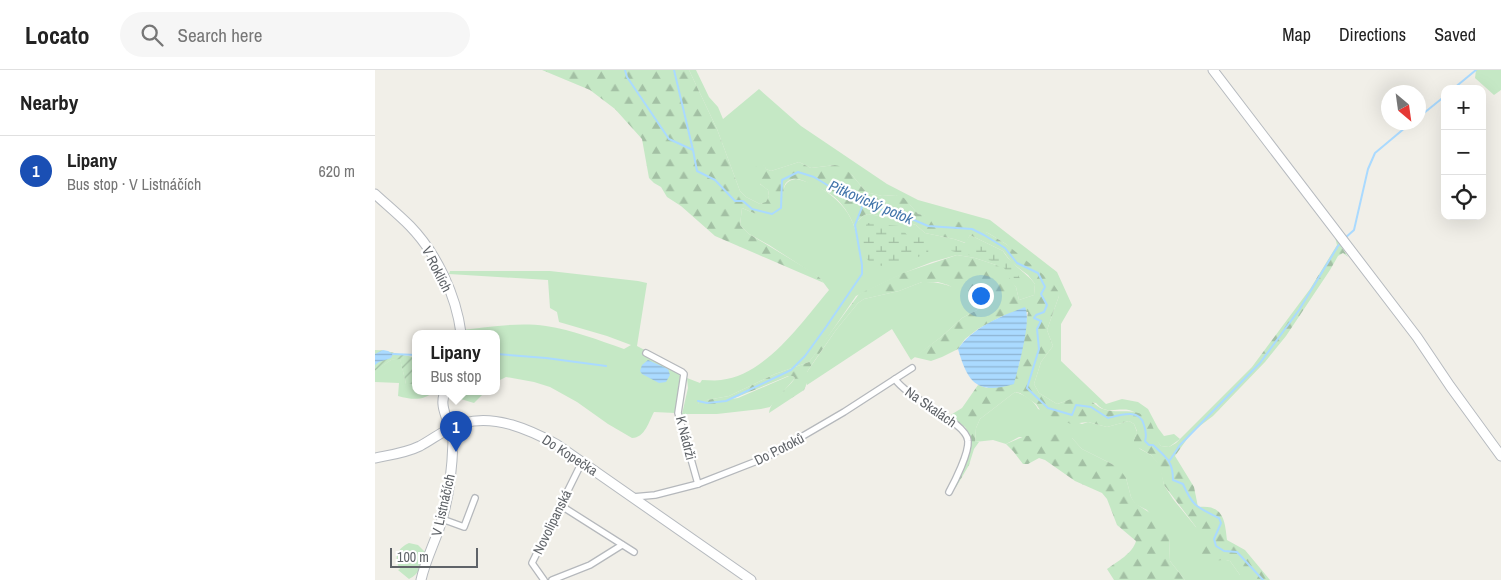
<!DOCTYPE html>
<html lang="en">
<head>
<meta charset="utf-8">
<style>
	body { margin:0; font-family:"Archivo Narrow",sans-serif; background:#f6f6f6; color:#222 }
	.controls { position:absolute; right:15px; top:15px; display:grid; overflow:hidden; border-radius:10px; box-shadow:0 5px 20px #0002 }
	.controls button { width:45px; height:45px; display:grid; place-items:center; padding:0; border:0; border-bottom:1px solid #e0e0e0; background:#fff; color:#222; font:25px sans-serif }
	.compass { position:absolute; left:1006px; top:15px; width:45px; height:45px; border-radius:50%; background:#fff; box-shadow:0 5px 20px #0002; rotate:151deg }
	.scale { position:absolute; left:15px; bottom:12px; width:88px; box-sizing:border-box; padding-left:5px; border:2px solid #5f6368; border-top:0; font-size:14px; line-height:18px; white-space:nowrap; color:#5f6368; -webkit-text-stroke:4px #fff; paint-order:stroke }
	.you { position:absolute; left:605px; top:225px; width:18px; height:18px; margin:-12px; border:4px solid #fff; border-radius:50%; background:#1a73e8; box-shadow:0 0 0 8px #1a73e833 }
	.badge { display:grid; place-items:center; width:32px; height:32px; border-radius:50%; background:#b45309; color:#fff; font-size:16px; font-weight:700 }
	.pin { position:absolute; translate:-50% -41px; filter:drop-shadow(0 1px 2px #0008) }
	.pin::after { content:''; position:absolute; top:26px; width:18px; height:15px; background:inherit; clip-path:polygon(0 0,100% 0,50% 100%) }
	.popup { position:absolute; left:37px; top:260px; width:88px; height:65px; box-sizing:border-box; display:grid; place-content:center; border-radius:10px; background:#fff; filter:drop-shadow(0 1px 4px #0005); font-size:16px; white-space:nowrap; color:#767676 }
	.popup b { font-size:19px; color:#222 }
	.popup::after { content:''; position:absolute; left:50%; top:100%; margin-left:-10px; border:10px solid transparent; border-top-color:#fff }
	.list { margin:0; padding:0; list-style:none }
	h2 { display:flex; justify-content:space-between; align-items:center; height:65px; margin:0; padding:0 20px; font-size:21px }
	h2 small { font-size:16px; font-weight:400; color:#767676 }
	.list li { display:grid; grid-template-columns:32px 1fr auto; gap:15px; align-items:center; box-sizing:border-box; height:70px; padding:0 20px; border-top:1px solid #e0e0e0 }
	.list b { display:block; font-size:19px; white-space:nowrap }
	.list p { margin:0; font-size:16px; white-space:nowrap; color:#767676 }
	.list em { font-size:16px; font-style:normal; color:#767676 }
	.icon { flex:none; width:28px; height:28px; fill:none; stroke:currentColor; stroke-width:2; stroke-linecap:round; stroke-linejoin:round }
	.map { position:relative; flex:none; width:1126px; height:510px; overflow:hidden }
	header { display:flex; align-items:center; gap:30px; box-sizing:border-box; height:70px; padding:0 25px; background:#fff; border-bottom:1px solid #e0e0e0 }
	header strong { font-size:24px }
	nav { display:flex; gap:28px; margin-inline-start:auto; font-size:18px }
	.search { width:350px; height:45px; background:#f6f6f6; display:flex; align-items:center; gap:12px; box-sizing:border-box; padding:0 18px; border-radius:28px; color:#767676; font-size:19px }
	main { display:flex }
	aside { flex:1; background:#fff }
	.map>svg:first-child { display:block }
</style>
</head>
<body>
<header>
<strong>Locato</strong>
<div class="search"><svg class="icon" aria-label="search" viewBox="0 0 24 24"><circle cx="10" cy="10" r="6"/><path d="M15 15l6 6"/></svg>Search here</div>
<nav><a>Map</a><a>Directions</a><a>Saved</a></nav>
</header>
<main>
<aside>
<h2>Nearby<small></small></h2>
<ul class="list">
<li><span class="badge" style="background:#1a4fb4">1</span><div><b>Lipany</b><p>Bus stop · V Listnáčích</p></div><em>620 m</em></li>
</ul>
</aside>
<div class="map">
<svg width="1126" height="510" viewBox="0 0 1126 510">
	<defs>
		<pattern id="forest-firs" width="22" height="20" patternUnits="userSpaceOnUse" patternTransform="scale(1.25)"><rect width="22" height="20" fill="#c5e8c5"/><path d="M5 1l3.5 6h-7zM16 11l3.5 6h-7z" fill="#a3c0a4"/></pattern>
		<pattern id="wetland-marsh" width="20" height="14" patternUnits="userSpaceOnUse" patternTransform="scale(1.25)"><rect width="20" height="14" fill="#c5e8c5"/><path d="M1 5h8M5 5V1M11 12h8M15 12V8" fill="none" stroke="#a3c0a4"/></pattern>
		<pattern id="garden-furrows" width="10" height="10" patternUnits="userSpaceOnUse" patternTransform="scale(1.25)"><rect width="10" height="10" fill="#c5e8c5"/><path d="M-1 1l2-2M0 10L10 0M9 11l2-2" fill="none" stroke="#a3c0a4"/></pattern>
		<pattern id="water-rules" width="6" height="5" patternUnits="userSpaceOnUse" patternTransform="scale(1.25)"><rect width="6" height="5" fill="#aadaff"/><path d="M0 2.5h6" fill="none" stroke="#8eb4d2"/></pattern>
	</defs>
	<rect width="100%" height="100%" fill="#f1efe8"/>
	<g fill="#c5e8c5">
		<path d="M 314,0 L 321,0 L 334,27 L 343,37 L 348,49 L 384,19 L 426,56 L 512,114 L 543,130 L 615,150 L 682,202 L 697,235 L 686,254 L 686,291 L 731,334 L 747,329 L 763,332 L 773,339 L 783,358 L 789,366 L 799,364 L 805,369 L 794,377 L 786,376 L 780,369 L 777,355 C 771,350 762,342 754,340 C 740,338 731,345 721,333 L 697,329 L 682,334 L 664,323 L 659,314 L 666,292 L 678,276 L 672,260 L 684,226 L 631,174 L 613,163 L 543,144 L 535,135 L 521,125 L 507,126 L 491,122 L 477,105 L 460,95 L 436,98 L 424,92 L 396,101 L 391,99 L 389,95 L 385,114 L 393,120 L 394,126 L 391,133 L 385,134 L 371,127 L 365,121 L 342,59 Z"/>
		<path d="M 1101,0 L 1126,0 L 1126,20 L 1119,25 L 1100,8 Z"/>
		<path d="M 421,109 C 450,115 479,138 482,169 L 483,151 L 489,145 L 493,144 L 521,149 L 541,155 L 550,163 L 579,169 L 590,173 L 595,165 L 628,181 C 636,195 651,202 660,214 L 659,225 L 644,230 L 641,217 L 621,195 L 600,188 L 582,185 L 557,192 L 529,203 L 481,226 L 448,274 L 434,292 L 400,304 L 354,326 L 332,330 L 323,330 L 324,334 L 363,328 L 414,306 L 418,306 L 420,308 L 395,337 L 386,339 L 342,344 L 307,344 L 313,318 L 312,308 L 325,313 L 327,310 C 333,310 340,311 346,310 C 390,306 428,251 454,220 L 445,208 L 394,175 L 374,164 L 365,155 L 367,138 L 381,144 L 408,131 C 408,120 408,111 421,109 Z"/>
		<path d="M 75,201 L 175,201 L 263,211 L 272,213 L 262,276 L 302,297 L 305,306 L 300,343 L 279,342 C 274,351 270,368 257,368 L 233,354 L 202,332 L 175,317 L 159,312 L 131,307 L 121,312 L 121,263 L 86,263 L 86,260 C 114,257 143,252 171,256 C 198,260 223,270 249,279 L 256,275 L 232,266 L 184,252 L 182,242 L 175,238 L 173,210 L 74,204 Z"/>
		<path d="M 547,212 C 571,211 585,219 604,233 L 602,240 L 587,248 L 566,267 L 536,290 L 517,259 L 432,315 L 432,302 L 461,260 L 483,233 L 489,229 L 524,221 Z"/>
		<path d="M 25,288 L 31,314 L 41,314 L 41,321 L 60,321 C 48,331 38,330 23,326 L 24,313 L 0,312 L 0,301 L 2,299 L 16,290 Z"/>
		<path d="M 71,321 L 111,321 L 99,333 L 69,324 Z"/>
		<path d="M 640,322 C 648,324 660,331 663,339 L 707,354 L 713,352 L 732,357 L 754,351 L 759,354 L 762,362 L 759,370 L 765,379 L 776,385 L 785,395 L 789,415 L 798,429 L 847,489 L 855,491 L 865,505 L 865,510 L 810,510 L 795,491 L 794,468 L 772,440 L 760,434 L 756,427 L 751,408 L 737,394 L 707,379 L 697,368 L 644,367 L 631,374 L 618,370 L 600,372 L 601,358 L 605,349 Z"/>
		<path d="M 34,473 L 43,475 L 51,483 C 49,492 44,505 34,509 L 23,500 L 25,499 C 18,487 23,478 34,473 Z"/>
	</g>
	<g fill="url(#forest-firs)">
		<path d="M 167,0 L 314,0 L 342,59 L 365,121 L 371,127 L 385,134 L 391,132 L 394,126 L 393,120 C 383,113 379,109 380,97 L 390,95 L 391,99 L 396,101 L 424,92 L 436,98 L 460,95 L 468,97 L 477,105 L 491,122 L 507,126 L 521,125 L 529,128 L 543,144 L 586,152 L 613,163 L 631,174 L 664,201 L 679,215 L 683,221 L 684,226 L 672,260 L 678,276 L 666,292 L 659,314 L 664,323 L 682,334 C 689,332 696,328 704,328 C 718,328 719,336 728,339 C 744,345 759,336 773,349 C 781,357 778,367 786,376 L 794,377 L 801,373 L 877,297 L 935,219 L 962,175 L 960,167 L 973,187 L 968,183 L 963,186 L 955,200 L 911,266 L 890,292 L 838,346 L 817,362 L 800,386 L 819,417 L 823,437 C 848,434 850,450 852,470 L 870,480 L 895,510 L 865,510 L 865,505 L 855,491 C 844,488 837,494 829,489 L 824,480 L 821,457 L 789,415 L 784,395 L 776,385 L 759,375 L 759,370 L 762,361 L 759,354 L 754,351 L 732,357 L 713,352 L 696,354 L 667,343 L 661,334 L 645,323 L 640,322 L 605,349 L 601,358 L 600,372 L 604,372 L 599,379 L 594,395 L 580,419 L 593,373 L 594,364 L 590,357 L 574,346 L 587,338 L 603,315 L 612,318 L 644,295 L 653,242 L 627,246 L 603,259 L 590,269 L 583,279 L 567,287 L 556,291 L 539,287 L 566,267 L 587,248 L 602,240 L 604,233 L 573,215 L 563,212 L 547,212 L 524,221 L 489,229 L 483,233 L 461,260 L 440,290 L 432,302 L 432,313 L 429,320 L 394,343 C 396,329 412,320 420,308 L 418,306 L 413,306 L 345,334 L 332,336 L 324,334 L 322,329 L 332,330 L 354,326 L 400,304 L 434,292 L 484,224 L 528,203 L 582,185 L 600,188 L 621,195 L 628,199 L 641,217 L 644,230 L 659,225 L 660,214 L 653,205 L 637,193 L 628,181 L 595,165 L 591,173 L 579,169 L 550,163 L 541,155 L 521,149 L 493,144 L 489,145 L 483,151 L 483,169 L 482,169 C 481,154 470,135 458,126 C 451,121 444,118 437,115 C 431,112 422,106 415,110 C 406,114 410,123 408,131 C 407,137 402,142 398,147 L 381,144 L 367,138 L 365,155 L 374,164 L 437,202 L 445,208 L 449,213 L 340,166 L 306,136 L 292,127 L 286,117 L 279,113 L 274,108 L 267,69 L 240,39 L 215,20 Z"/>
		<path d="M 686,364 L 697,368 L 707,379 L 737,394 L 746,401 L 751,408 L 756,427 L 760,433 L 787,451 L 794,468 L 795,491 L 810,510 L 739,510 L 732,499 C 742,492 758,483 761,471 L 742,455 L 732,429 L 727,423 L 700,411 L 670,390 L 664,388 L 653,394 L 648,394 L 638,381 L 631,374 L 650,366 Z"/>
	</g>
	<g fill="url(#wetland-marsh)">
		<path d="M 492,153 L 524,156 L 533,166 L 546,167 L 554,173 L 553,184 L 510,196 L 498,195 L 489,186 L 487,166 Z"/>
		<path d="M 575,173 C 586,174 601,174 611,178 C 626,185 641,199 648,214 L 643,218 C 639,212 634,204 629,198 C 617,187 589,185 573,180 Z"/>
	</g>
	<path fill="url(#garden-furrows)" d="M 0,280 C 14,280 27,286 41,287 L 41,314 L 31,314 L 25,289 L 16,290 L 0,301 Z"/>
	<g fill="url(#water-rules)">
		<path d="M 650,237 C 657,250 643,298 639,314 C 602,325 593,313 583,279 C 598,257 626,246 650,237 Z"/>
		<path d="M 8,280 L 13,281 L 18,284 L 16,288 L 4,292 L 0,295 L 0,284 Z"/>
		<path d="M 273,290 L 293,299 L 295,305 L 291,312 L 284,313 L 267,304 L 265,301 L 267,295 Z"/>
	</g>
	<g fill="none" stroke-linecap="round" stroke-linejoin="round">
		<g stroke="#aadaff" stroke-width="2">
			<path d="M 250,0 L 252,7 L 294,69 L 318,80 L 322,101 L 340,110 L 360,131 L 368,131 L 377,139 L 397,144 L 406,138 L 407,110 L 423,102 L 439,107 L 462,121 L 466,118 L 470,120 L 498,137 L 532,147 L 553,156 L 597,159 L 609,165 L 630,178 L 642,193 L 663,203 L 670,217 L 666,224 L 672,235 L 669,242 L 661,245 L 659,248 L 666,251 L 662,259 L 664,279 L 652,318 L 673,338 L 697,345 L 701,335 L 716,337 L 733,348 C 745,345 765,338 769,355 C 771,361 772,365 770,371 L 774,375 L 778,375 C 791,387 798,391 798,410 L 808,414 C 818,437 822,437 844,448 L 846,453 L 839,469 L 841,476 L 849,481 L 862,482 L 888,510"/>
			<path d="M 299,0 L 318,80"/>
			<path d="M 1078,19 L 1101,0"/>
			<path d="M 1044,47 L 1070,26"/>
			<path d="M 970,168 L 979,160 L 993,99 L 1000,83 L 1037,52"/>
			<path d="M 18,284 L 41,285"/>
			<path d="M 121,284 L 171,288 L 231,296"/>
			<path d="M 323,331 L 332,333 L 351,331 L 416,300 L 430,286 L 451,257 L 487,204 L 487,195 L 480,155 L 489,132"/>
			<path d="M 795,390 L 805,375 L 885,293 L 924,240 L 963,176 L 967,172"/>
		</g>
		<defs>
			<g id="street">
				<path d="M 271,283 L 307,302 L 309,304 L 303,343 L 323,414"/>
				<path d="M 520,309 C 533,329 592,352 593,371 C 594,383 580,411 574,422"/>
				<path d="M 258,427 L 280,425 L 323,414 L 392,387 L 469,342 L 537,298"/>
				<path d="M 185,435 L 259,482"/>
				<path d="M 67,449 L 89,457 L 100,428"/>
				<path d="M 169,510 L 157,493 L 207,392"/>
				<path d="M 177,510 L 215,495 L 247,475"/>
			</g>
			<g id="secondary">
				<path d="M 838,0 L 1042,267 L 1075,316 L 1126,386"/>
				<path d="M 0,124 C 12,135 24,145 35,156 C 62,184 81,225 86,263"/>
				<path d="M 0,388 C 15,385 31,383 45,376 C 60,368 72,357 89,353 C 120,344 155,360 181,374 L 376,510"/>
				<path d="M 46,510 C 50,492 58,476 64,459 C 74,431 77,401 78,372 C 78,356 61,336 71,321"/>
			</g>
		</defs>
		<use href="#street" stroke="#b5b8bc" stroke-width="8"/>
		<use href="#secondary" stroke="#b6babf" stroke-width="11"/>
		<use href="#street" stroke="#fff" stroke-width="5.5"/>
		<use href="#secondary" stroke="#fff" stroke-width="9"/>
	</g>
	<g text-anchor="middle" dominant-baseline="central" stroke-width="4.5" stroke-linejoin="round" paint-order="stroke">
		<g font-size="14" fill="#5f6368" stroke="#fff">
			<text transform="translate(62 199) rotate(63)">V Roklích</text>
			<text transform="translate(556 337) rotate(35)">Na Skalách</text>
			<text transform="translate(311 368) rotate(76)">K Nádrži</text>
			<text transform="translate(404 379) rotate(-27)">Do Potoků</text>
			<text transform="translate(195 385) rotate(33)">Do Kopečka</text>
			<text transform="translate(68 435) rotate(-77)">V Listnáčích</text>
			<text transform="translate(177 452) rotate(-64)">Novolipanská</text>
		</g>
		<g font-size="15" font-style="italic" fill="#4174aa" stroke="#fff">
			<text transform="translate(496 132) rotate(23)">Pitkovický potok</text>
		</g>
	</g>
</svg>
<div class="controls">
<button>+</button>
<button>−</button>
<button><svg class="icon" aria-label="locate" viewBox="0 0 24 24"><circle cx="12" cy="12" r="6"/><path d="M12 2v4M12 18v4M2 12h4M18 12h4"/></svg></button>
</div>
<svg class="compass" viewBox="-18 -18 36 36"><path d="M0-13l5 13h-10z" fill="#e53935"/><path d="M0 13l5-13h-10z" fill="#767676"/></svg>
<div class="scale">100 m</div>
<div class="you"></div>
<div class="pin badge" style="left:81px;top:382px;background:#1a4fb4">1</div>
<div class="popup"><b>Lipany</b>Bus stop</div>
</div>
</main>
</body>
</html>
